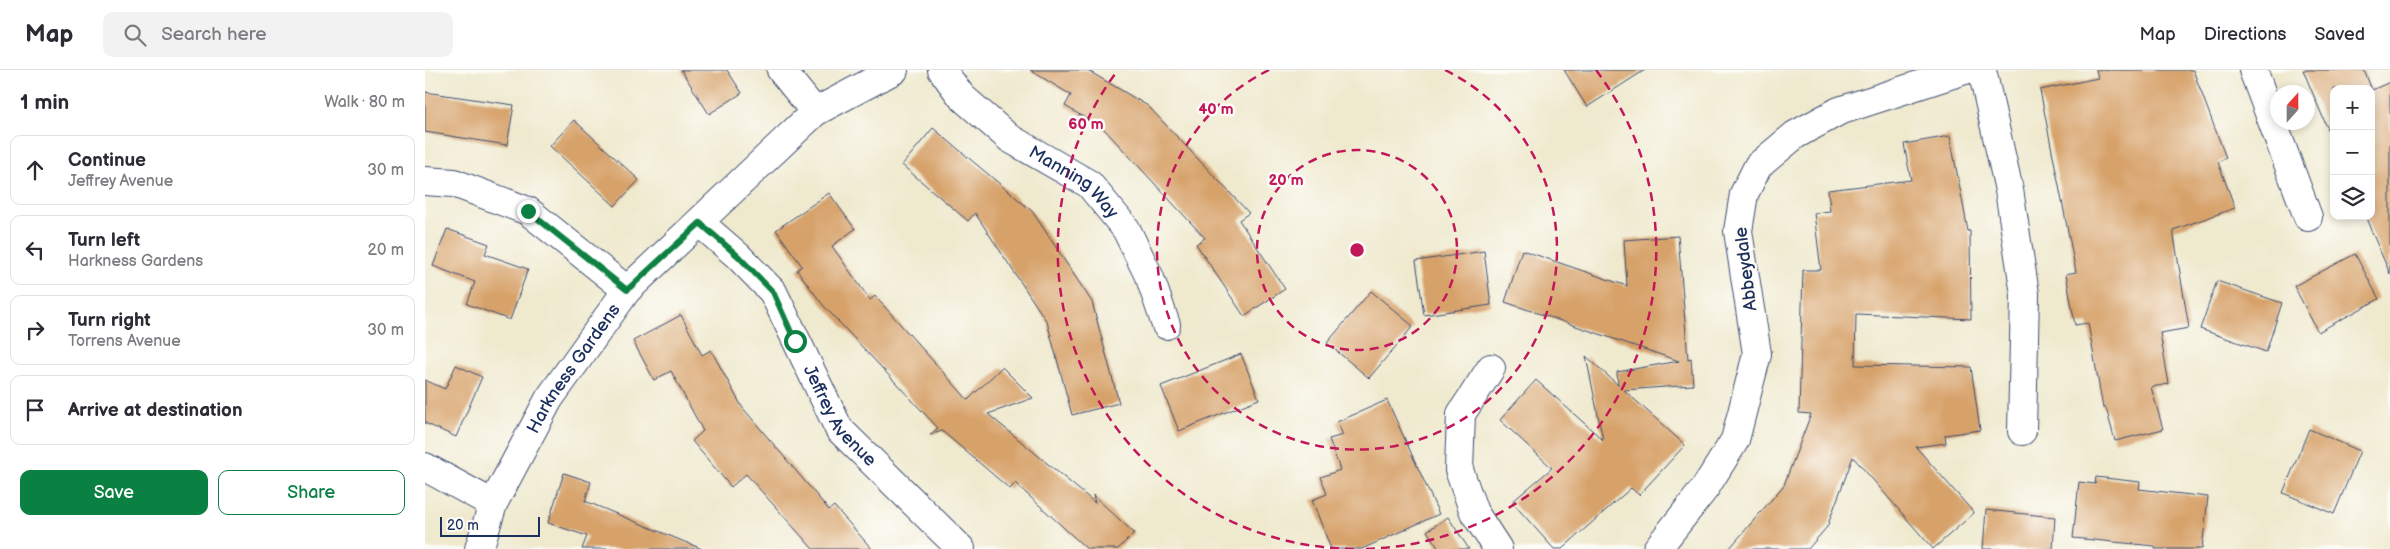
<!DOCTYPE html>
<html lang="en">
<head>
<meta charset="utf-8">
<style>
	body { margin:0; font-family:"Balsamiq Sans",sans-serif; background:#f2f2f3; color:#2b2b33 }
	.controls { position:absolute; right:15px; top:15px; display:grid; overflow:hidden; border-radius:10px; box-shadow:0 2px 8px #0003 }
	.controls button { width:45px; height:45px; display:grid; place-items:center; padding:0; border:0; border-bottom:1px solid #e1e1e2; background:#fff; color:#2b2b33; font:25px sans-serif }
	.compass { position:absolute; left:1845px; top:15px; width:45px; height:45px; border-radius:50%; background:#fff; box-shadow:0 2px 8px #0003; rotate:21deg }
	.scale { position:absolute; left:15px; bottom:12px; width:100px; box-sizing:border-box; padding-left:5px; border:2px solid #1b2f5e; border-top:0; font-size:14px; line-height:18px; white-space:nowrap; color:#1b2f5e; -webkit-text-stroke:4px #fdfcf7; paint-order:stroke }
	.stop { position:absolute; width:15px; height:15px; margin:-11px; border:4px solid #0b8043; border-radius:50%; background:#fff }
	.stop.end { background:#0b8043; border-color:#fff; box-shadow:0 1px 5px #0008 }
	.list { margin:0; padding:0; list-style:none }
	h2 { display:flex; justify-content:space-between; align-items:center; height:65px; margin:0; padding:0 20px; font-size:21px }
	h2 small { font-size:16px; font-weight:400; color:#7c7c81 }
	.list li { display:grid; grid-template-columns:32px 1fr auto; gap:15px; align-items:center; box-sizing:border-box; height:70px; margin:0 10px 10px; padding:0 10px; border:1px solid #e1e1e2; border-radius:10px }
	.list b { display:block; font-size:19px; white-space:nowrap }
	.list p { margin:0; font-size:16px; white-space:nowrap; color:#7c7c81 }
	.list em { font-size:16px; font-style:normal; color:#7c7c81 }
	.actions { display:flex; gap:10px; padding:15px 20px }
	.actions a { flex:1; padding:11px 0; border:1px solid #0b8043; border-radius:10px; text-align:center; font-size:18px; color:#0b8043 }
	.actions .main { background:#0b8043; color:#fff }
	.icon { flex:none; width:28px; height:28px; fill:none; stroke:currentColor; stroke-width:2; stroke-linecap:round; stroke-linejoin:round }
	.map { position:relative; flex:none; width:1965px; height:479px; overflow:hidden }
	header { display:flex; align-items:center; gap:30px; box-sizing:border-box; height:70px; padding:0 25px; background:#fff; border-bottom:1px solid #e1e1e2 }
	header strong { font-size:24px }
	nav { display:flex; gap:28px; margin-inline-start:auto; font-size:18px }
	.search { width:350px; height:45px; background:#f2f2f3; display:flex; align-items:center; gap:12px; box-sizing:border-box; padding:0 18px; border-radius:10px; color:#7c7c81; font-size:19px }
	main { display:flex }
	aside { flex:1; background:#fff }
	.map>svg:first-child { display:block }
</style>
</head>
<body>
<header>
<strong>Map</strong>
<div class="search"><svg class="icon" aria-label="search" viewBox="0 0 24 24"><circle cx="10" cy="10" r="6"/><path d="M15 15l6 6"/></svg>Search here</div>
<nav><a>Map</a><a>Directions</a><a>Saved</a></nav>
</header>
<main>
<aside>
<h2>1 min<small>Walk · 80 m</small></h2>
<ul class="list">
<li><svg class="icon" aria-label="ahead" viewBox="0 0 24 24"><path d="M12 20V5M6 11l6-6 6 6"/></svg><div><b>Continue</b><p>Jeffrey Avenue</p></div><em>30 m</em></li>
<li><svg class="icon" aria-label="left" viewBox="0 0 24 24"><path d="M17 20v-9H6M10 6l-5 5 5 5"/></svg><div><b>Turn left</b><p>Harkness Gardens</p></div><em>20 m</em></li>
<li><svg class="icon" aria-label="right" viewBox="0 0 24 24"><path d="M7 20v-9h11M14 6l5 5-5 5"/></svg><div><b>Turn right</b><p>Torrens Avenue</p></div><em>30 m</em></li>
<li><svg class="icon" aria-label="arrive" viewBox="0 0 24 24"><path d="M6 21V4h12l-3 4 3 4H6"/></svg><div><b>Arrive at destination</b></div></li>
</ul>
<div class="actions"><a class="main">Save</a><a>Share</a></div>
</aside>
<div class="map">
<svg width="1965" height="479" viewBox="0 0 1965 479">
	<rect width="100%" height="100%" fill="#fdfcf7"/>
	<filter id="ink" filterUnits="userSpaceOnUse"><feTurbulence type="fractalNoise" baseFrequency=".02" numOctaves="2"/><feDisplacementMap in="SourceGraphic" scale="10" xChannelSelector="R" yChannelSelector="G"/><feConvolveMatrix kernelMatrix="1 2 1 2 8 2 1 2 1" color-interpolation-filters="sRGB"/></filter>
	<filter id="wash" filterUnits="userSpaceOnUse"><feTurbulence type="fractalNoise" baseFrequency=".0096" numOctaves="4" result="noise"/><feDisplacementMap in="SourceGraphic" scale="20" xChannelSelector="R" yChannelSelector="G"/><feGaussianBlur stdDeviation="1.12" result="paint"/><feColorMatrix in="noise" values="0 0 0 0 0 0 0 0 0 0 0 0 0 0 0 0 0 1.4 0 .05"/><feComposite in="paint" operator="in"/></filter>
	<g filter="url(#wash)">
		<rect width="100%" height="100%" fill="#efe9ce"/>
		<g id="blocks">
			<g fill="#d7a26b">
				<path d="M 256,0 L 302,0 L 317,23 L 284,44 Z"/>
				<path d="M 605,0 L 662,0 L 723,36 L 824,143 L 814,150 L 860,219 L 819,246 L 771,174 L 780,168 L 679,59 L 640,36 L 646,25 Z"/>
				<path d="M 1139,0 L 1220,0 L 1162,37 Z"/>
				<path d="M 1671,0 L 1768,0 L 1801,88 L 1793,92 L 1810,138 L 1748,160 L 1764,258 L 1735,263 L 1744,314 L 1726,317 L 1738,359 L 1690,371 L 1681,338 L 1678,338 L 1663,253 L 1650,255 L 1641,204 L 1651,202 L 1615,20 L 1673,8 Z"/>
				<path d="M 1878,0 L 1939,0 L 1947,20 L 1965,12 L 1965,204 L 1940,146 L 1946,146 L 1946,19 L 1909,19 L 1909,74 Z"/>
				<path d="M 0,22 L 89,35 L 82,75 L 0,62 Z"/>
				<path d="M 149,50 L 214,110 L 190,136 L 125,76 Z"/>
				<path d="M 508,58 L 607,141 L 667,232 L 694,333 L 647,345 L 622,252 L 550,143 L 543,151 L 477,95 Z"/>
				<path d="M 1525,66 L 1543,161 L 1545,161 L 1546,249 L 1431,244 L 1430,295 L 1546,297 L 1555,360 L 1520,365 L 1521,373 L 1491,377 L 1549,443 L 1508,479 L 1428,387 L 1402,457 L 1383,479 L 1304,479 L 1359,415 L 1386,344 L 1374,343 L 1378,200 L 1396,200 L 1389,143 L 1405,141 L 1403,120 L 1486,110 L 1479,74 Z"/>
				<path d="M 404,123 L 430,159 L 407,176 L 445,230 L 450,226 L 543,330 L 577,297 L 608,328 L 563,344 L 670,433 L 668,425 L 709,463 L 693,479 L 662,479 L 590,413 L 585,419 L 517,361 L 505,365 L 513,358 L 398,235 L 372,200 L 377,196 L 351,160 Z"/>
				<path d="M 22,159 L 64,174 L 60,184 L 103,199 L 85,250 L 42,234 L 50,212 L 8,196 Z"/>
				<path d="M 1253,166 L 1263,289 L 1266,288 L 1268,315 L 1199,320 L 1260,375 L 1214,425 L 1206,418 L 1137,479 L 1129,479 L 1087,432 L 1127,398 L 1075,350 L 1111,310 L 1178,370 L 1161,286 L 1193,315 L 1192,302 L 1254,291 L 1080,232 L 1097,180 L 1202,216 L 1199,170 Z"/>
				<path d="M 1059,181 L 1066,235 L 999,245 L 991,191 Z"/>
				<path d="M 1930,184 L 1954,229 L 1893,262 L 1869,216 Z"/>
				<path d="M 1792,211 L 1857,233 L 1841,282 L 1775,259 Z"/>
				<path d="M 946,221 L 988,256 L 944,308 L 902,273 Z"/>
				<path d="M 256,245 L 277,285 L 286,280 L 317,337 L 404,440 L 409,436 L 447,479 L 388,479 L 321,404 L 306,417 L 267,371 L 278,361 L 246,301 L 229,310 L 208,271 Z"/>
				<path d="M 816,284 L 834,329 L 754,361 L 736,316 Z"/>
				<path d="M 31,295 L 57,307 L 31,367 L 0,353 L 0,310 L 20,319 Z"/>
				<path d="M 962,330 L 1014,444 L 937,479 L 906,479 L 887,430 L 902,424 L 896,407 L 915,400 L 904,369 L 918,365 L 912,352 Z"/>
				<path d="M 1884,359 L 1935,381 L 1909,444 L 1858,423 Z"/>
				<path d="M 139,403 L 166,412 L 160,431 L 277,479 L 157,479 L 162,466 L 123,453 Z"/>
				<path d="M 1671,407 L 1715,412 L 1714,419 L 1783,427 L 1777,479 L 1730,479 L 1730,476 L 1648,468 L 1654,412 L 1670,414 Z"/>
				<path d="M 1561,440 L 1630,447 L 1628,479 L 1558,479 Z"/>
				<path d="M 1023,447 L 1044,479 L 1014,479 L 1002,461 Z"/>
			</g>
		</g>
	</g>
	<g filter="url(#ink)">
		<use href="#blocks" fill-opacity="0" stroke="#3b4b6f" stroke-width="1"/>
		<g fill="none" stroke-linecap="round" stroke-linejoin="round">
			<defs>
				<g id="minor">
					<path d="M 356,0 L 390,42"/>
					<path id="s1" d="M 517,0 L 537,27 L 584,68 L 664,114 L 701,159 L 725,208 L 741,255"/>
					<path d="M 1557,0 L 1584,120 L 1600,224 L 1597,361"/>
					<path d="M 1828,0 L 1883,147"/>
					<path d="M 0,111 L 29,113 L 103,141 L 202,220"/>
					<path id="s2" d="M 275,153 L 313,186 L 348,222 L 414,359 L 536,479"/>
					<path d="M 1066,298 L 1036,344 L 1034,400 L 1049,442 L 1073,479"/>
					<path d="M 0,397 L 68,434"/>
					<path id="s3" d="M 54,479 L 68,434 L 124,329 L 202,220 L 390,42 L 469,0"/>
					<path d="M 1232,479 L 1280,418 L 1310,370 L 1332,284 L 1313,161 L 1319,124 L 1333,96 L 1370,65 L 1414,41 L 1540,0"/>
				</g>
			</defs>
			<use href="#minor" stroke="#3b4b6f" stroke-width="30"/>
			<use href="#minor" stroke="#fff" stroke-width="28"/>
		</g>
	</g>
	<g fill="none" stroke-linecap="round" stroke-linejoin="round" filter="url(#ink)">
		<path stroke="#0b8043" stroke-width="6" d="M 103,141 L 202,220 L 275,153 L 313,186 L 348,222 L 370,271"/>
	</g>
	<g fill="none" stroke="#c2185b" stroke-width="2.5" stroke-dasharray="9 6">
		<circle cx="932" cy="180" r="100"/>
		<path d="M1020 0A200 200 0 1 1 844 0"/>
		<path d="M929 479A299 299 0 0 1 693 0M1171 0A299 299 0 0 1 935 479"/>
	</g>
	<g text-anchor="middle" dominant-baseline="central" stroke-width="5" stroke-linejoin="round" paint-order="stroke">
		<g font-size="18" fill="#1b2f5e" stroke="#fdfcf7">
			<text stroke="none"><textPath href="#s1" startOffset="175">Manning Way</textPath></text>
			<text transform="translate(1321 199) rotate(-97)">Abbeydale</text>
			<text stroke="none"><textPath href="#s3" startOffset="205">Harkness Gardens</textPath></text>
			<text stroke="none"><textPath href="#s2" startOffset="242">Jeffrey Avenue</textPath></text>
		</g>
	</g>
	<circle cx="932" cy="180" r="8" fill="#c2185b" stroke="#fdfcf7" stroke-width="2.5"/>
	<g font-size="15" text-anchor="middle" font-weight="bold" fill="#c2185b" stroke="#fdfcf7" stroke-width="5" stroke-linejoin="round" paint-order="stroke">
		<text x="791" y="44">40 m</text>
		<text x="661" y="59">60 m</text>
		<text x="861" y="115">20 m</text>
	</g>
</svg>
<div class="controls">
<button>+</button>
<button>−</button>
<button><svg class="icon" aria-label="layers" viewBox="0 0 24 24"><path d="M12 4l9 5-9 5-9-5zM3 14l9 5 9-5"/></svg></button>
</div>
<svg class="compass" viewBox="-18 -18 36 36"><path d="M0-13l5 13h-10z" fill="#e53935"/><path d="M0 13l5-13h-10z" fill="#7c7c81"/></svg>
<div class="scale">20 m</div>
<div class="stop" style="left:370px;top:271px"></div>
<div class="stop end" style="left:103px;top:141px"></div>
</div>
</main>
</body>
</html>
